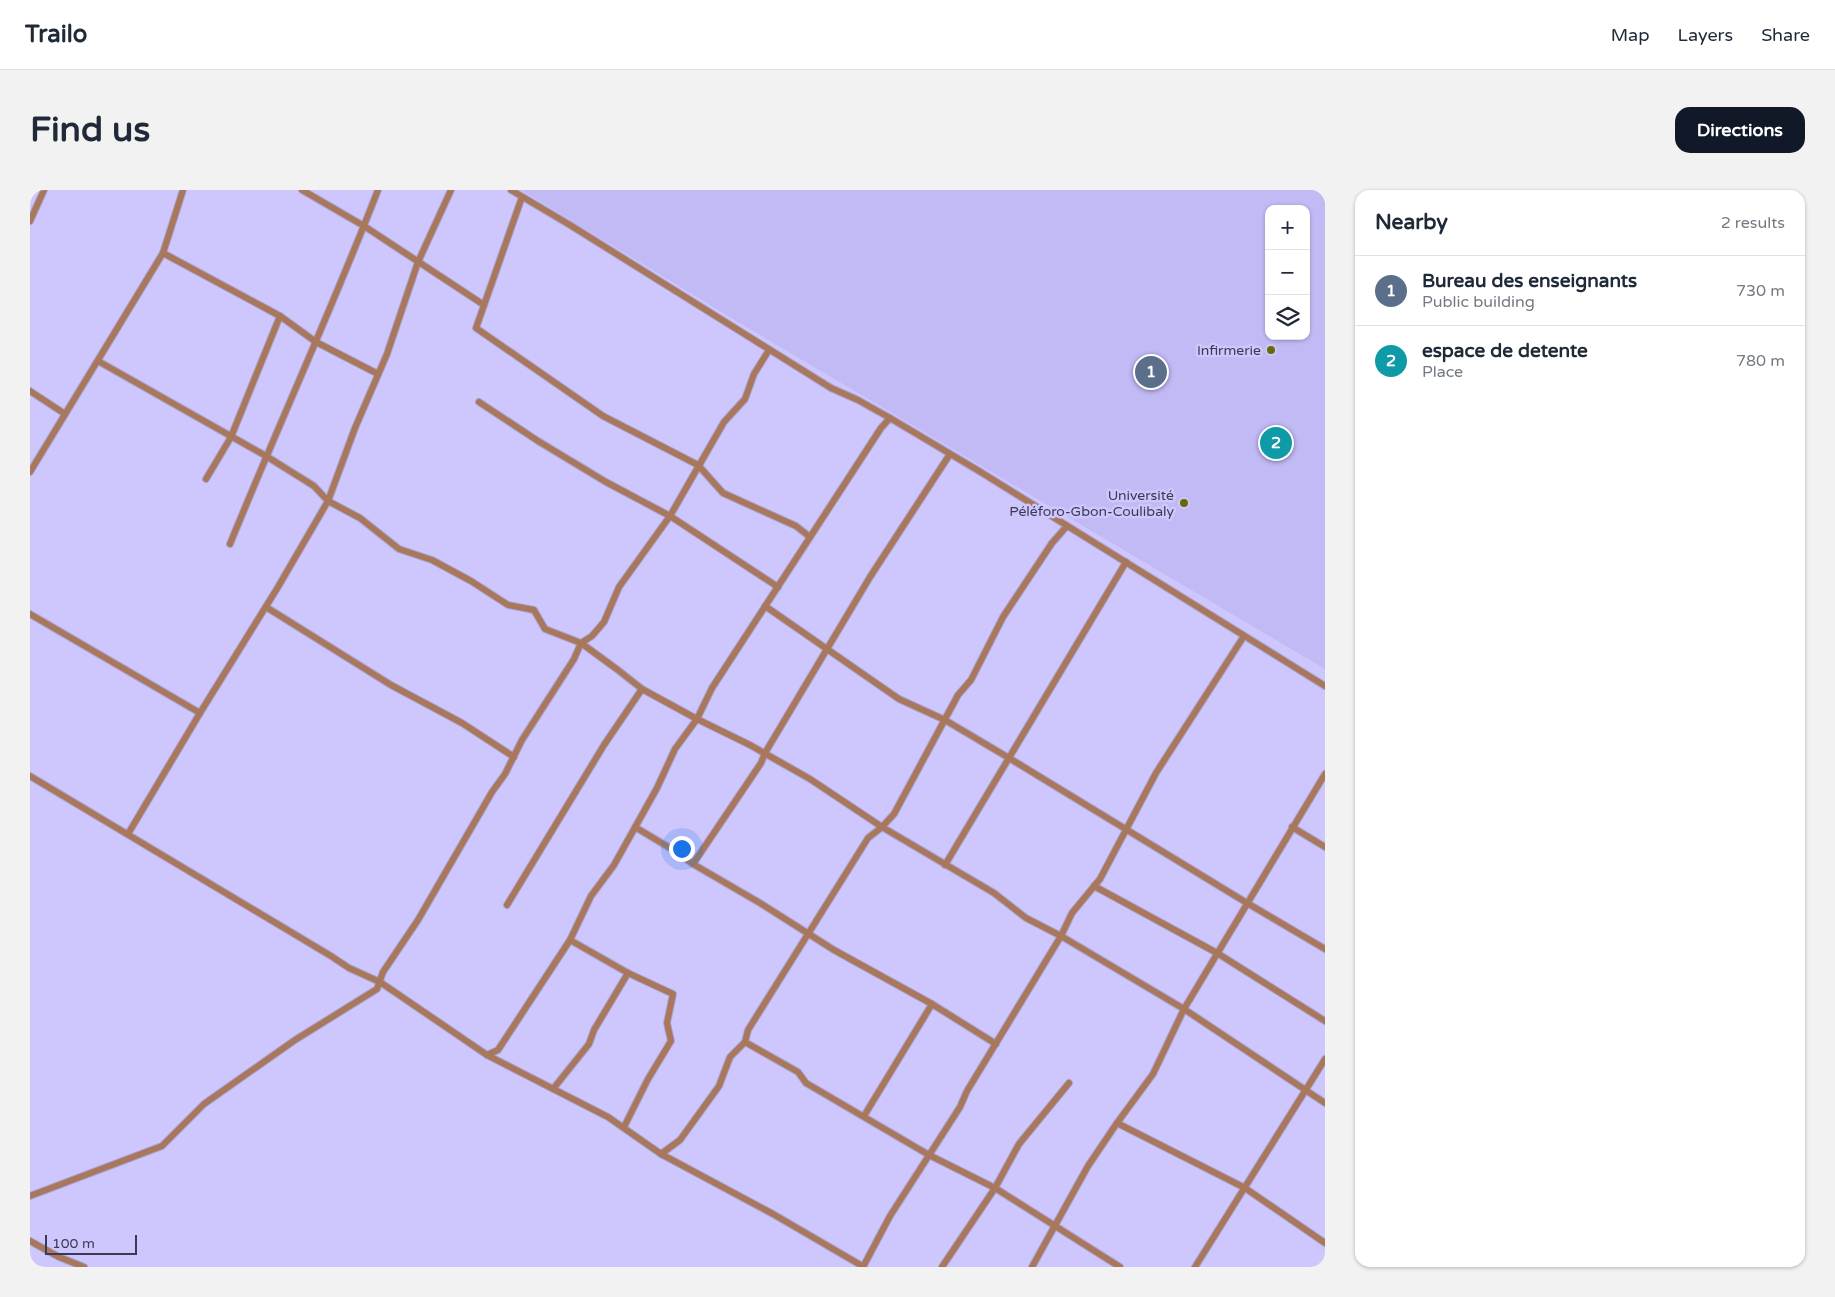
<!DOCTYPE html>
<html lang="en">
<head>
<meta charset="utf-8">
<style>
	body { margin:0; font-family:"Varela Round",sans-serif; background:#f2f2f3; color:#1f2937 }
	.controls { position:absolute; right:15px; top:15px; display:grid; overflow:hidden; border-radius:10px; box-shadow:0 1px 4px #0004 }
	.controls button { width:45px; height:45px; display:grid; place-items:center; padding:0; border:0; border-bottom:1px solid #e0e1e3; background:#fff; color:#1f2937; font:25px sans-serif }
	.scale { position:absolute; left:15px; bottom:12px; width:92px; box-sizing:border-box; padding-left:5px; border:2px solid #3c3953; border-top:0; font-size:14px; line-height:18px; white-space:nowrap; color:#3c3953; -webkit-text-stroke:4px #cec7fd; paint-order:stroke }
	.you { position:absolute; left:651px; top:658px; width:18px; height:18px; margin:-12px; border:4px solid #fff; border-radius:50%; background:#1a73e8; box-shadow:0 0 0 8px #1a73e833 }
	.badge { display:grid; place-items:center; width:32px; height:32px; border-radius:50%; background:#111827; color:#fff; font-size:16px; font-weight:700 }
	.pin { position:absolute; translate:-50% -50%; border:2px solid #fff; box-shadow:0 1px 5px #0006 }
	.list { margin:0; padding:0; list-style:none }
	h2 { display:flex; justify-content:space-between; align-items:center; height:65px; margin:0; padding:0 20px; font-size:21px }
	h2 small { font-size:16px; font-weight:400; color:#747a83 }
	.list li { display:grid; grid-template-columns:32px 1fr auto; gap:15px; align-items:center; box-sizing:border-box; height:70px; padding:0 20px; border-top:1px solid #e0e1e3 }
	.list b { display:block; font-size:19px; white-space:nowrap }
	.list p { margin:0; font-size:16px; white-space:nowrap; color:#747a83 }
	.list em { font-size:16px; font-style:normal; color:#747a83 }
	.icon { flex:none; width:28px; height:28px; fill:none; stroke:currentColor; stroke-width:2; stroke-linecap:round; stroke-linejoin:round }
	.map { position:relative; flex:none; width:1295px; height:1077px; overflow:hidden; border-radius:15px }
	header { display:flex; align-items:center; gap:30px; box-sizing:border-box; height:70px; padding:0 25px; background:#fff; border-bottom:1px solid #e0e1e3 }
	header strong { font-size:24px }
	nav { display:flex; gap:28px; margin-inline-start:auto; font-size:18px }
	.intro { display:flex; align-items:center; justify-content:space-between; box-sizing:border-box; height:120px; padding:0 30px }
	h1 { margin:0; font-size:35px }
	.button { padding:12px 22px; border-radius:15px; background:#111827; color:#fff; font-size:18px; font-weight:700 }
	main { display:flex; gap:30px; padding:0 30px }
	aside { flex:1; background:#fff; border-radius:15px; box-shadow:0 1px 4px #0004 }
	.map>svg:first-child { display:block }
</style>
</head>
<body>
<header>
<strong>Trailo</strong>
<nav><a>Map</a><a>Layers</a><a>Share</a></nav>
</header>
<div class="intro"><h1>Find us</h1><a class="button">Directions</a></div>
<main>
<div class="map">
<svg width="1295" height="1077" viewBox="0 0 1295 1077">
	<rect width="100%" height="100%" fill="#cec7fd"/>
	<path fill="#c2baf5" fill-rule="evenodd" d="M 491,0 L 1295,0 L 1295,479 L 708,132 ZM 1239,19 L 1276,19 L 1276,146 L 1239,146 Z"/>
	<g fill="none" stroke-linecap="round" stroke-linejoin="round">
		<defs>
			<g id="minor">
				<path d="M 272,0 L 334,36 L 454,115"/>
				<path d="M 481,0 L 540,35 L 801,198 L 828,210 L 860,228 L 949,281 L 1295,496"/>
				<path d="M 492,7 L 446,138 L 573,226 L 668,275 L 693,303 L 766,336 L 780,347"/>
				<path d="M 0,31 L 14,0"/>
				<path d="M 133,63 L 250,126 L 286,152 L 348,184"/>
				<path d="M 68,171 L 236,266 L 284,296 L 298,311 L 330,328 L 369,359 L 402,370 L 441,391 L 478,415 L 504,420 L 515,439 L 551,453 L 588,480 L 612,499 L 667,529 L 720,555 L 780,589 L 852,637 L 964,703 L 996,728 L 1031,746 L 1154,819 L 1295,913"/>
				<path d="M 0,201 L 35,224"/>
				<path d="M 449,212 L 508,251 L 576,292 L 640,326 L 748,397"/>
				<path d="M 0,282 L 133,63 L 153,0"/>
				<path d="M 176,289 L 201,247 L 250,126"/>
				<path d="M 200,354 C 248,236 302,119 348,0"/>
				<path d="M 735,416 L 869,509 L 915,530 L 979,568 L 1217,713 L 1295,759"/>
				<path d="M 236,417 L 361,495 L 432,533 L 484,567"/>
				<path d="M 0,424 L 170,523"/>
				<path d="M 0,586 L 301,766 L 319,778 L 350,792 L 457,865 L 578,927 L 631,964 L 743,1024 L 834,1077"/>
				<path d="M 605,637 L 645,661 L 663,674 L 730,713 L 804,760 L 902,814 L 966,854"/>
				<path d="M 1262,637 L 1295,657"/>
				<path d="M 98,644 L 170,523 L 248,397 L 298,311 L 325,238 L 357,164 L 388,72 L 421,0"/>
				<path d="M 663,674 L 731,573 L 735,563 L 840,387 L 920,264"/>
				<path d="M 915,675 L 1096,372"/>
				<path d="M 1064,696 L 1187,763 L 1295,831"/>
				<path d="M 477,715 L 574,555 L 612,499"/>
				<path d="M 540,750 L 598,783 L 643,804 L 637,833 L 641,851 L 618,889 L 594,937"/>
				<path d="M 715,852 L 768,882 L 776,893 L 899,965 L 965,998 L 1090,1077"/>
				<path d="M 457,865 L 468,860 L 540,750 L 561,706 L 584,675 L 627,598 L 645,559 L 667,529 L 682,498 L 851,238 L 860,228"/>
				<path d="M 523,899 L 559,854 L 564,840 L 598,783"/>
				<path d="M 834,926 L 902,814"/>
				<path d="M 1087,933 L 1215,998 L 1295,1053"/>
				<path d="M 631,964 L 650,950 L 689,896 L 700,867 L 715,852 L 718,840 L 838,648 L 852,637 L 864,624 L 928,505 L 941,490 L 973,427 L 1022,353 L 1037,336"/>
				<path d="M 0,1006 L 132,956 L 174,914 L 265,850 L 347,799 L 353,782 L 388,730 L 462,602 L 475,584 L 492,550 L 544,469 L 551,453 L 562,446 L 574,432 L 589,397 L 640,326 L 694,232 L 715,209 L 724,184 L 739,160"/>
				<path d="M 0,1051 L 29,1067 L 54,1077"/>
				<path d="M 833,1077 L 860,1026 L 930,917 L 937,901 L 1031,746 L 1042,723 L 1070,689 L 1126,583 L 1214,446"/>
				<path d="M 912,1077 L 965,998 L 989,954 L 1039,893"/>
				<path d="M 1002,1077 L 1058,976 L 1087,933 L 1123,884 L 1154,819 L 1295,584"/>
				<path d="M 1165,1077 L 1295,869"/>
			</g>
		</defs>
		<use href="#minor" stroke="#aba5d4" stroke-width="8"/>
		<use href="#minor" stroke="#a9785c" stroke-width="6"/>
	</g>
	<g fill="#686906" stroke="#cec7fd" stroke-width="2">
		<circle cx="1241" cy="160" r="5"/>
		<circle cx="1154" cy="313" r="5"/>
	</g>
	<g text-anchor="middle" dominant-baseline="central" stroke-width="5" stroke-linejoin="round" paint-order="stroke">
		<g font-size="14" fill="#3c3953" stroke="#cec7fd" text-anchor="end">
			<text x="1231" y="160">Infirmerie</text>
			<text x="1144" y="305">Université<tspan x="1144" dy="16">Péléforo-Gbon-Coulibaly</tspan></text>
		</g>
	</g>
</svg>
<div class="controls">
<button>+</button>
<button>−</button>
<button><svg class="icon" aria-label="layers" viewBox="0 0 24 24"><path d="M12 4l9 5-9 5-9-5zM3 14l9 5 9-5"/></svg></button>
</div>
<div class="scale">100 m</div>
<div class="you"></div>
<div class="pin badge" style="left:1121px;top:182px;background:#5c6f8a">1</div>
<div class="pin badge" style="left:1246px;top:253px;background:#0f9aa8">2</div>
</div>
<aside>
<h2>Nearby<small>2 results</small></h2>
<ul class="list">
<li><span class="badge" style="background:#5c6f8a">1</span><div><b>Bureau des enseignants</b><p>Public building</p></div><em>730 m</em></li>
<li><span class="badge" style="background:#0f9aa8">2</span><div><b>espace de detente</b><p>Place</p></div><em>780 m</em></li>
</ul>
</aside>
</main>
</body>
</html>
